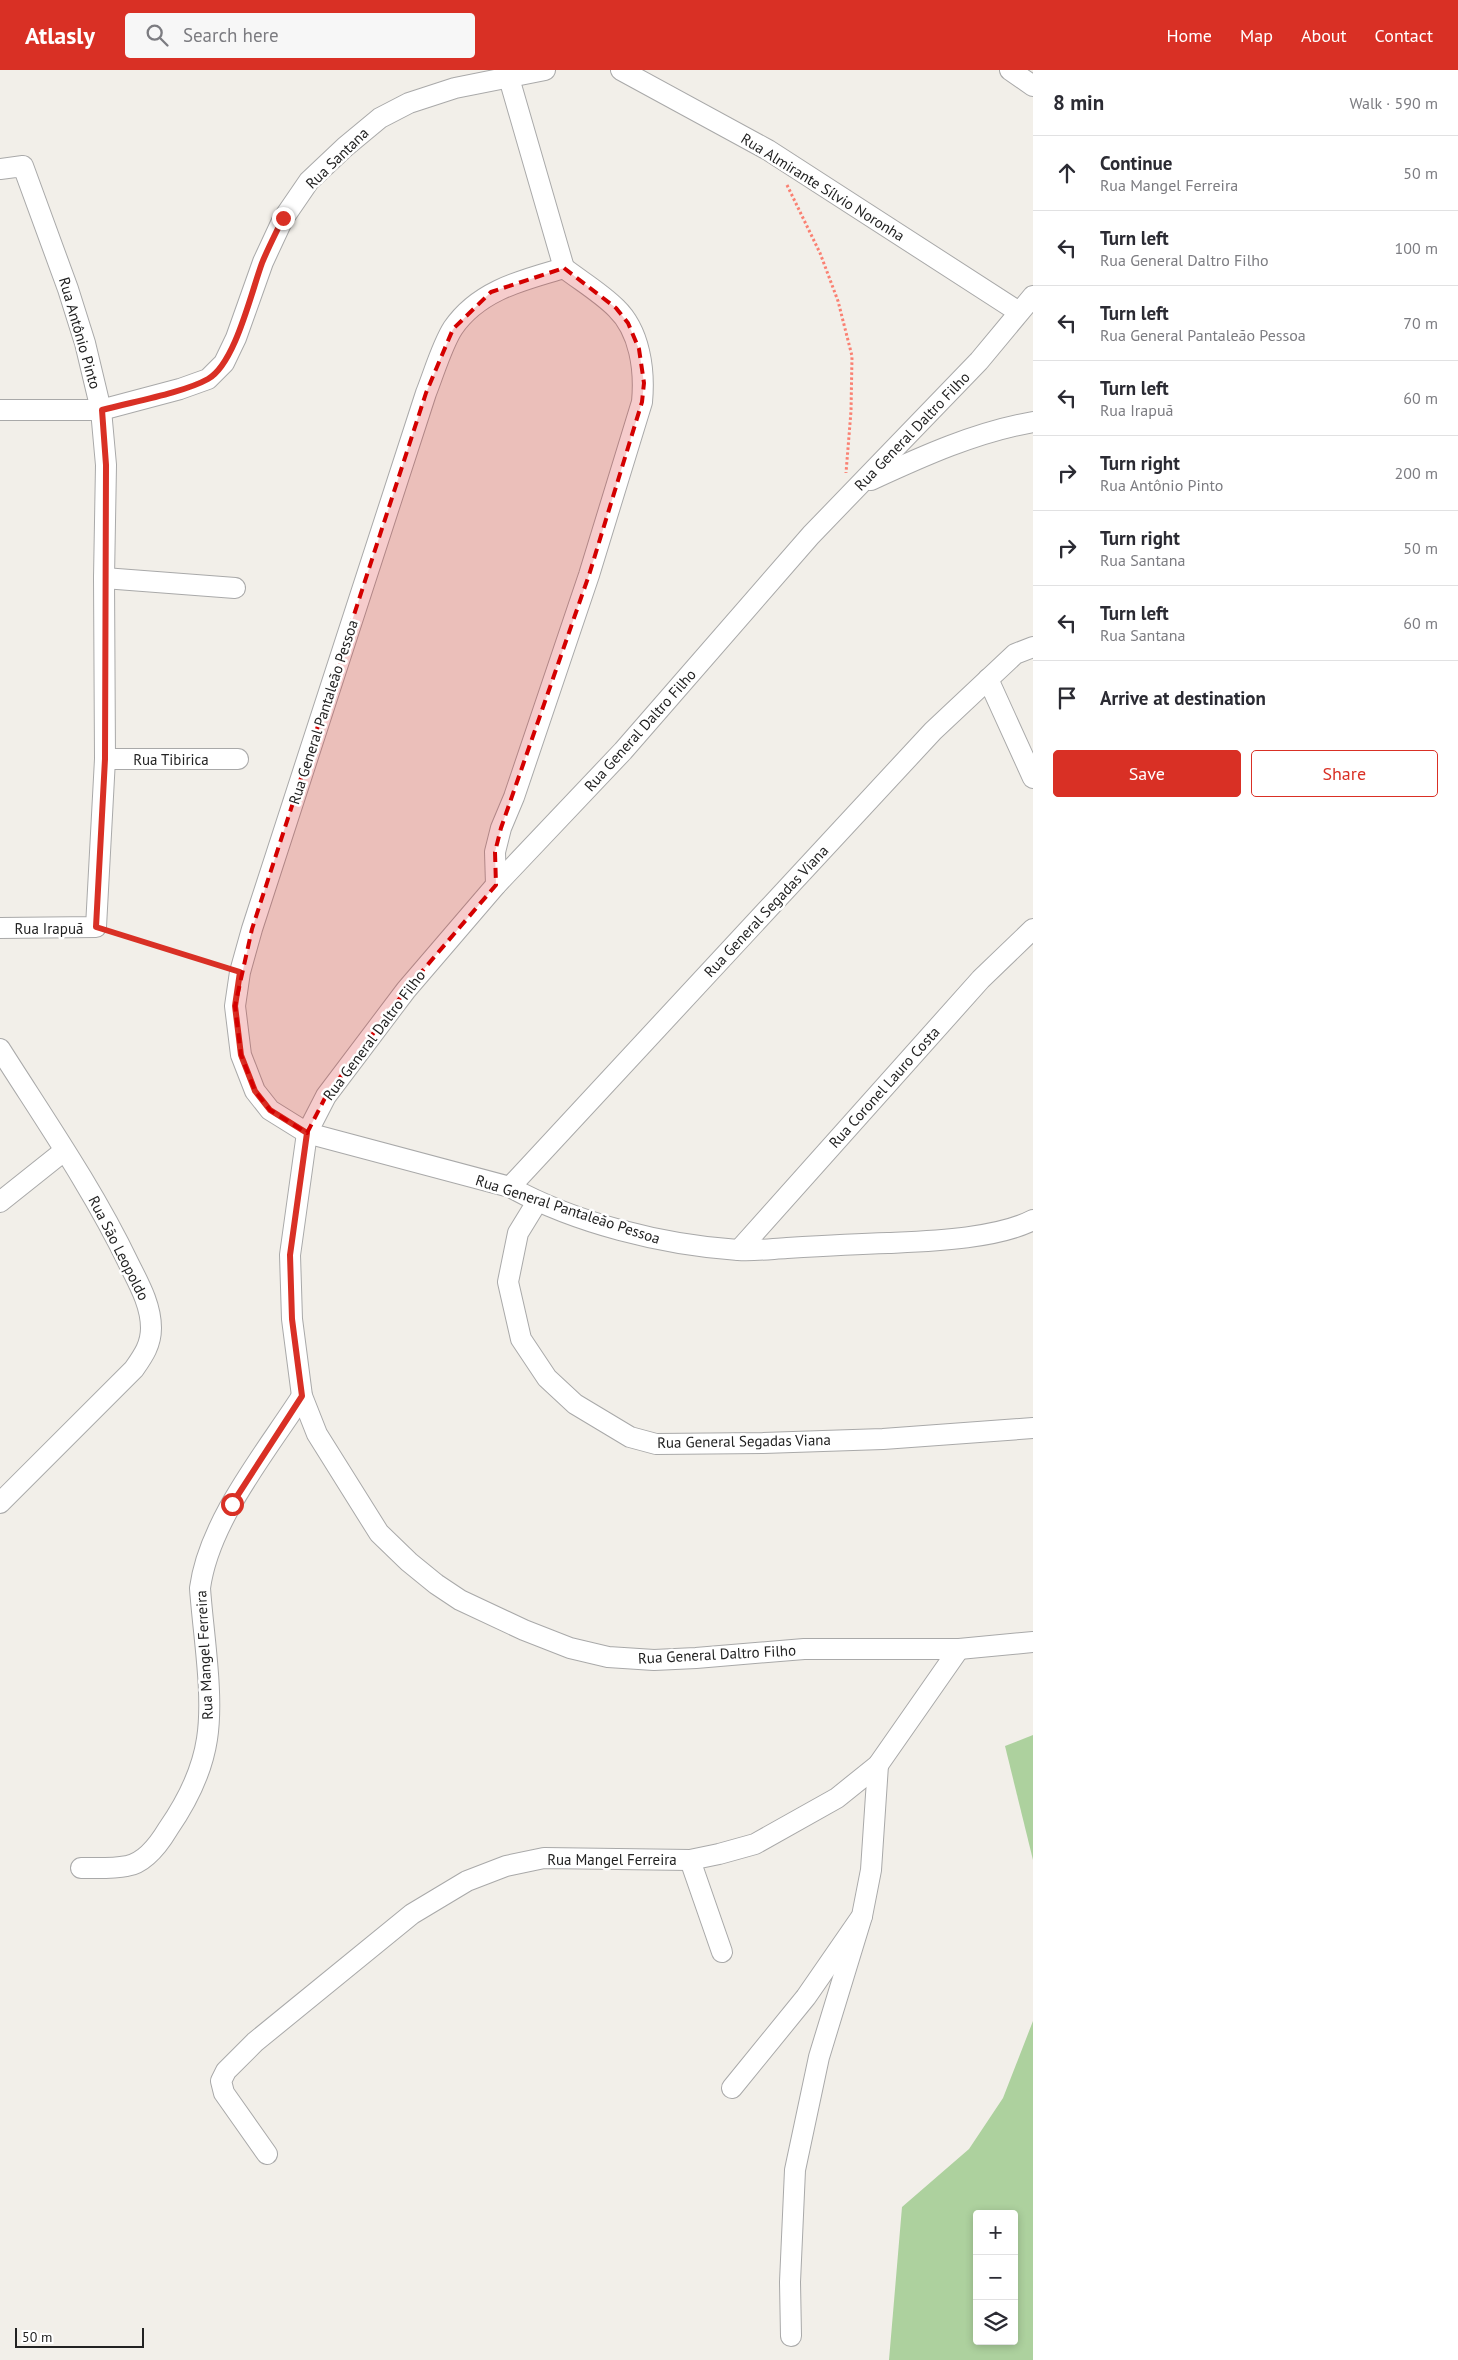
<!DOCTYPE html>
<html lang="en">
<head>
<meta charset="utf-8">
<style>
	body { margin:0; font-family:"PT Sans",sans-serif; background:#f7f7f7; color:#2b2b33 }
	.controls { position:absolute; right:15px; bottom:15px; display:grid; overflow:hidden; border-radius:5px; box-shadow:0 2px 8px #0003 }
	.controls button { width:45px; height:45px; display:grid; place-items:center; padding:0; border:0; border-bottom:1px solid #e1e1e2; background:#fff; color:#2b2b33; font:25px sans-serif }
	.scale { position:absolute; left:15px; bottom:12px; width:129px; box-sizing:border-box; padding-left:5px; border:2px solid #222; border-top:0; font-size:14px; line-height:18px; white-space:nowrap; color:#222; -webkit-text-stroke:4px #fff; paint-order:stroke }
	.stop { position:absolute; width:15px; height:15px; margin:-11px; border:4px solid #d93025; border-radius:50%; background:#fff }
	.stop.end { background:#d93025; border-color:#fff; box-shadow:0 1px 5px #0008 }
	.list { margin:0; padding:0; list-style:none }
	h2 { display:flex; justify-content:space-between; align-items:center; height:65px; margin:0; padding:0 20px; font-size:21px }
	h2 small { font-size:16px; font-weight:400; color:#7c7c81 }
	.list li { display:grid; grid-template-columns:32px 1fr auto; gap:15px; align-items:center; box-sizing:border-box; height:75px; padding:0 20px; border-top:1px solid #e1e1e2 }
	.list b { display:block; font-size:19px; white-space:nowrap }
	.list p { margin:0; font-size:16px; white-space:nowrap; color:#7c7c81 }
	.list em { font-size:16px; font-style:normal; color:#7c7c81 }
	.actions { display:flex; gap:10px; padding:15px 20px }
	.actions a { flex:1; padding:11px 0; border:1px solid #d93025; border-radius:5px; text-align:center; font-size:18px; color:#d93025 }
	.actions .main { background:#d93025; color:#fff }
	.icon { flex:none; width:28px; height:28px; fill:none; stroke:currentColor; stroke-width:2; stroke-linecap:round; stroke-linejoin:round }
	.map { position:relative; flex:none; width:1033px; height:2290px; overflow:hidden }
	header { display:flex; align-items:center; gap:30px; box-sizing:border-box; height:70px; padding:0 25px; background:#d93025; color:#fff }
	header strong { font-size:24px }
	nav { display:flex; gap:28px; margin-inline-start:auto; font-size:18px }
	.search { width:350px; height:45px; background:#f7f7f7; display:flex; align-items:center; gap:12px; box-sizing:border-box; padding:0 18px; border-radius:5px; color:#7c7c81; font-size:19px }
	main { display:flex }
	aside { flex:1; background:#fff }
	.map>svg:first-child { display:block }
</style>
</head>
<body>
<header>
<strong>Atlasly</strong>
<div class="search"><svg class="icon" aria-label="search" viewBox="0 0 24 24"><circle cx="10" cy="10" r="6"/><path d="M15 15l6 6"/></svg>Search here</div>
<nav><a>Home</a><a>Map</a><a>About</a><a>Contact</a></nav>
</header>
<main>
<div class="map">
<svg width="1033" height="2290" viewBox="0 0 1033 2290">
	<rect width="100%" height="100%" fill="#f2efe9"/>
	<g fill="#add19e" fill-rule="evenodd">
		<path d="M 1033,1665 L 1033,1790 L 1005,1676 Z"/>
		<path d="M 1033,1951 L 1033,2290 L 889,2290 L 902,2137 L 969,2079 L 1003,2028 ZM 977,2144 L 1014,2144 L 1014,2271 L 977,2271 Z"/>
	</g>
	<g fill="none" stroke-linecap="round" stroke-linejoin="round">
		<defs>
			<g id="street">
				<path d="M 621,0 L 768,80 L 1019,242"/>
				<path d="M 1010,0 L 1033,16"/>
				<path d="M 509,8 L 564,198"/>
				<path d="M 0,99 L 23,96 L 68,219 L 85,273 L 101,340 L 106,395 L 104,508 L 105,689 L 96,857 L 0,858"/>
				<path d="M 1033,226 L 979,291 L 811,465 L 623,681 L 496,815 L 406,920 L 326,1026 L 307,1063 L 290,1185 L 292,1249 L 302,1326 L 317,1364 L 379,1463 L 409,1492 L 436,1514 L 460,1530 L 524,1560 L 570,1578 L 608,1587 L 654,1590 L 696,1588 L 804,1579 L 959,1579 L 1033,1572"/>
				<path d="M 0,340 L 101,340 L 180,319 L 208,309 L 224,293 L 236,268 L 263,192 L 283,149 L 309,111 L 345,77 L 380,48 L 409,33 L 455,18 L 545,0"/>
				<path d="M 871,410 C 923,386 976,362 1033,352"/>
				<path d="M 104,508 L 235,518"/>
				<path d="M 988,609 L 1033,708"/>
				<path d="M 105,689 L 238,689"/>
				<path d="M 496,815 L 495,782 L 501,758 L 514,727 L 589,505 L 642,332 C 645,300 640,261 616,238 C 601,223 581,211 564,198 C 523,210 479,220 453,258 C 442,275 434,303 426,323 L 252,859 L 240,902 L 235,936 L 241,985 L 255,1021 L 270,1040 L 307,1063 L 510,1117 C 575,1153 663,1175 738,1180 C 754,1181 770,1179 787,1178 C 820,1176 854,1174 888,1173 C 930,1171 996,1169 1033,1150"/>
				<path d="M 0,979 C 45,1050 93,1119 129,1194 C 139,1214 151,1235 151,1258 C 151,1275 143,1286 134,1299 L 0,1433"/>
				<path d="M 510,1117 L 933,661 L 1015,584 L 1033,577"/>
				<path d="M 0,1132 L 64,1081"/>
				<path d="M 537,1132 L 518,1163 L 508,1212 L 521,1269 L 547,1308 L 575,1334 L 630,1367 L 656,1374 L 763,1373 L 883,1369 L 1033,1358"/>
				<path d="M 739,1180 L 981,909 L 1033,859"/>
				<path d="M 690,1790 L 722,1882"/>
				<path d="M 81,1798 C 96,1798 112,1799 127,1796 C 145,1793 159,1774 168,1759 C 186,1733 202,1702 207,1669 C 214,1625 203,1563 200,1518 C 209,1451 266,1382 302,1326"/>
				<path d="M 732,2018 L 806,1927 L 862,1846 L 871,1800 L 878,1695"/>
				<path d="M 267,2084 L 224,2023 L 221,2011 L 226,2001 L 255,1972 L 412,1844 L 467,1811 L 506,1796 L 544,1788 L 690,1790 L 719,1784 L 755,1774 L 837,1728 L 878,1695 L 959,1579"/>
				<path d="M 791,2266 L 790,2212 L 795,2100 L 819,1987 L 862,1846"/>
			</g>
		</defs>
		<use href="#street" stroke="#a9a9a9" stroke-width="22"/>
		<g stroke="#fa8072" stroke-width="3" stroke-dasharray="2.5 2.5" stroke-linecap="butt">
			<path d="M 787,115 L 820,183 L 838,231 L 852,286 L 851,341 L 846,403"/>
			<path d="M 113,863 L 224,897"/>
		</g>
		<use href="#street" stroke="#fff" stroke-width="20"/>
	</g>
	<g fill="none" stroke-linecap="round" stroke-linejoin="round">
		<path stroke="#d93025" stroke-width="6" d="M 232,1434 L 302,1326 L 292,1249 L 290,1185 L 307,1063 L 270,1040 L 255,1021 L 241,985 L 235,936 L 240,902 L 96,857 L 105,689 L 106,395 L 102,340 C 131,332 183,323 208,309 C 235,294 251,223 262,193 C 268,178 276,163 283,148"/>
	</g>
	<path fill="#d40000" fill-opacity="0.2" stroke="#d40000" stroke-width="4" stroke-dasharray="10 6" stroke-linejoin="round" d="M 564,198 L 616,238 L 628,253 L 639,279 L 644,313 L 642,332 L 589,505 L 501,758 L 495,782 L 496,815 L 406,920 L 326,1026 L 307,1063 L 270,1040 L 255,1021 L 241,985 L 235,936 L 252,859 L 426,323 L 453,259 L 491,222 Z"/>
	<g text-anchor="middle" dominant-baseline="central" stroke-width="5" stroke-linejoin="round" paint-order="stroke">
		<g font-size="15" fill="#222" stroke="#fff">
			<text transform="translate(337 88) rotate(-44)">Rua Santana</text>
			<text transform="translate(823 117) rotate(32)">Rua Almirante Sílvio Noronha</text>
			<text transform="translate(80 263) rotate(74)">Rua Antônio Pinto</text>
			<text transform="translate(912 361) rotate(-46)">Rua General Daltro Filho</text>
			<text transform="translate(323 642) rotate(-72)">Rua General Pantaleão Pessoa</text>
			<text transform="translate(640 660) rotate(-48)">Rua General Daltro Filho</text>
			<text x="171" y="689">Rua Tibirica</text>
			<text transform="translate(766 841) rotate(-47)">Rua General Segadas Viana</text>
			<text x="49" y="858">Rua Irapuã</text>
			<text transform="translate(374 965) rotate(-53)">Rua General Daltro Filho</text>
			<text transform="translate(884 1017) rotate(-48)">Rua Coronel Lauro Costa</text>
			<text transform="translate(568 1139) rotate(18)">Rua General Pantaleão Pessoa</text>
			<text transform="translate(119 1178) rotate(63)">Rua São Leopoldo</text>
			<text transform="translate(744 1371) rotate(-1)">Rua General Segadas Viana</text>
			<text transform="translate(717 1584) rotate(-3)">Rua General Daltro Filho</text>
			<text transform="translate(204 1585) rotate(-93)">Rua Mangel Ferreira</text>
			<text x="612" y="1789">Rua Mangel Ferreira</text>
		</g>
	</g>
</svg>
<div class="controls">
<button>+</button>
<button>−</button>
<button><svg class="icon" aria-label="layers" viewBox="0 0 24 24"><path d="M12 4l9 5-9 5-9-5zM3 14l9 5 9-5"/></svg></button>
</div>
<div class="scale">50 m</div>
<div class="stop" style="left:232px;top:1434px"></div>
<div class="stop end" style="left:283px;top:148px"></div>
</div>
<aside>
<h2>8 min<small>Walk · 590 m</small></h2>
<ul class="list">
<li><svg class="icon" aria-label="ahead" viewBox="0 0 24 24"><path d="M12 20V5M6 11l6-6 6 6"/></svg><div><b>Continue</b><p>Rua Mangel Ferreira</p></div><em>50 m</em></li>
<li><svg class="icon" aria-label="left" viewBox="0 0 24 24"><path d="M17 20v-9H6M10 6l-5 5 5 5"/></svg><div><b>Turn left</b><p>Rua General Daltro Filho</p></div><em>100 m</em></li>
<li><svg class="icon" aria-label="left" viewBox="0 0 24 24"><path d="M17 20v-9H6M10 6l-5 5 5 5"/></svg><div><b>Turn left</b><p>Rua General Pantaleão Pessoa</p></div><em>70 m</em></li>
<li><svg class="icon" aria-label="left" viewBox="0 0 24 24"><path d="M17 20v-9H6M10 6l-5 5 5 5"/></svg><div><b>Turn left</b><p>Rua Irapuã</p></div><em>60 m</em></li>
<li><svg class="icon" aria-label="right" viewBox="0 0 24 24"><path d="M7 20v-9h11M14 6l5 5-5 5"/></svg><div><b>Turn right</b><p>Rua Antônio Pinto</p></div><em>200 m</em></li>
<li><svg class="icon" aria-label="right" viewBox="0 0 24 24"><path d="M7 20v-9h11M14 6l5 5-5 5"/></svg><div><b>Turn right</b><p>Rua Santana</p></div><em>50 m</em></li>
<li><svg class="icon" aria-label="left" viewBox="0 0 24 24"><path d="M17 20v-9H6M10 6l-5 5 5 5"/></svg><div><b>Turn left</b><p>Rua Santana</p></div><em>60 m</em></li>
<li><svg class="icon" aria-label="arrive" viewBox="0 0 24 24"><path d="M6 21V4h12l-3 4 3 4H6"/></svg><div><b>Arrive at destination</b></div></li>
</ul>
<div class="actions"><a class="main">Save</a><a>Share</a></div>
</aside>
</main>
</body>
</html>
